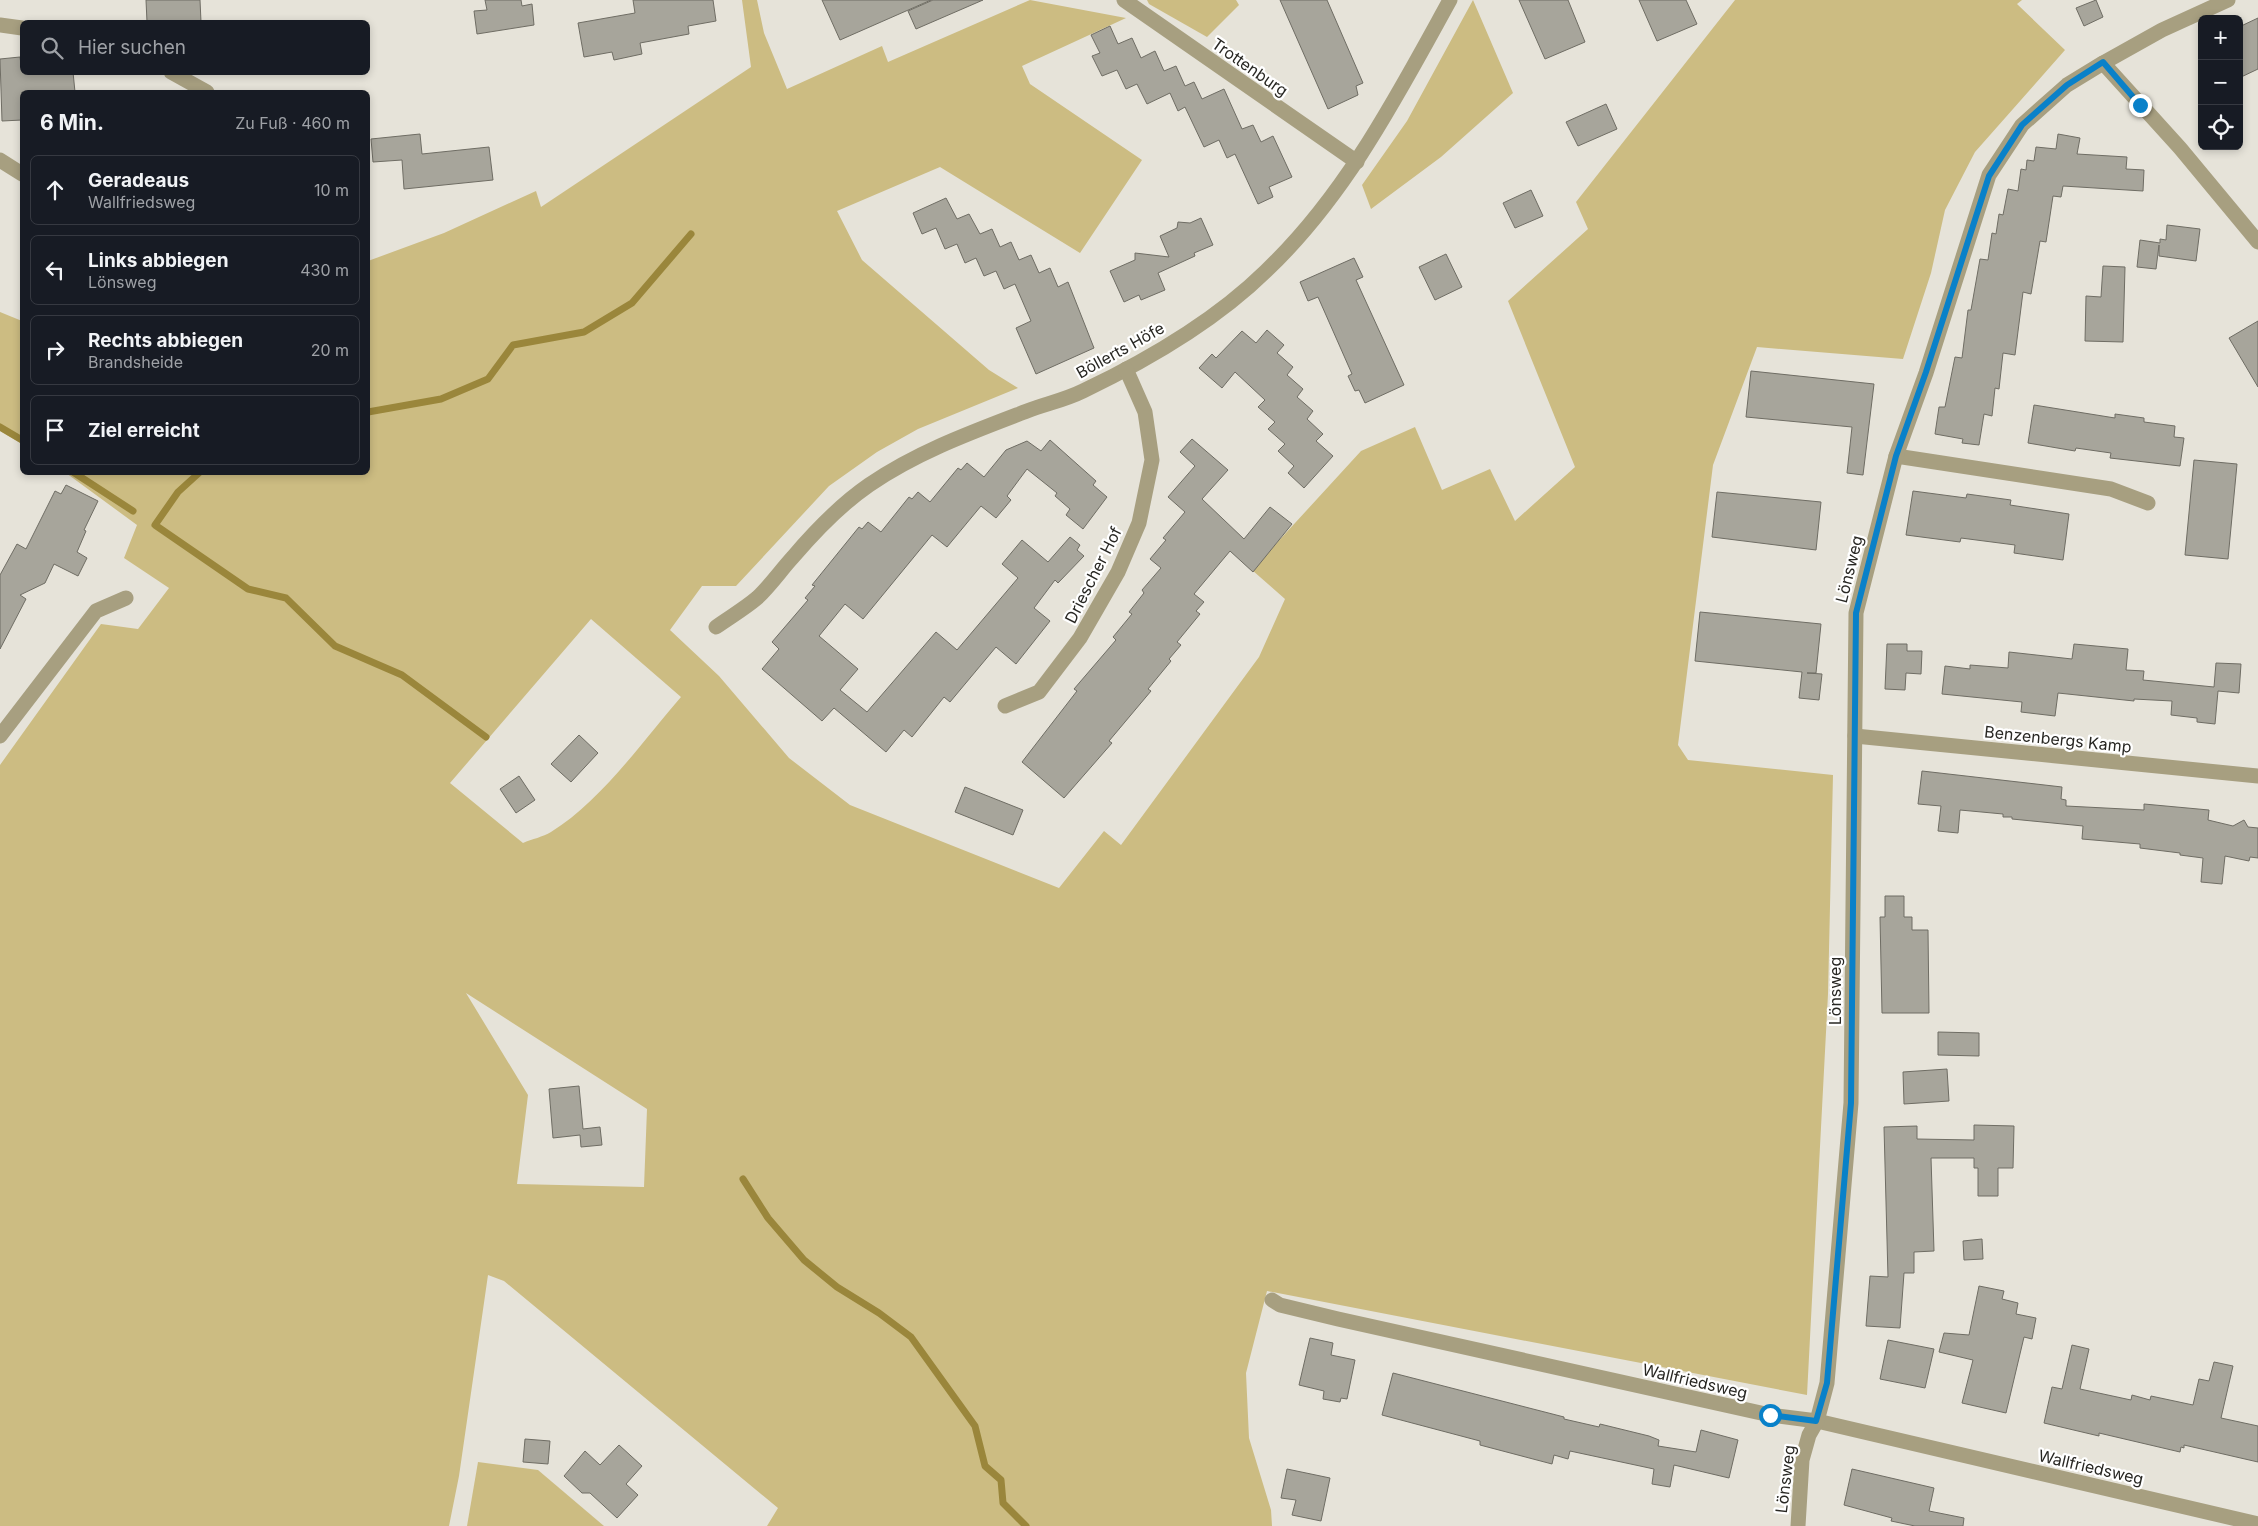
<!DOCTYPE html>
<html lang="de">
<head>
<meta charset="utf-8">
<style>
	body { margin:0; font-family:Inter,sans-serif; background:#20242c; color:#f1f3f6 }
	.controls { position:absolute; right:15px; top:15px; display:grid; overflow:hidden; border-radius:8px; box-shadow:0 2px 8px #0003 }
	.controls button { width:45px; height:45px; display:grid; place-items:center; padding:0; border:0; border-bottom:1px solid #363941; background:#171b24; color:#f1f3f6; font:25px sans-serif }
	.stop { position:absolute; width:15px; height:15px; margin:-11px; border:4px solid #0981c9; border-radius:50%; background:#fff }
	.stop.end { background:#0981c9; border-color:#fff; box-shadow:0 1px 5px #0008 }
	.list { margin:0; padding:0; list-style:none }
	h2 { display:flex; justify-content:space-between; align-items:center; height:65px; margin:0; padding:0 20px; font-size:21px }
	h2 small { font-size:16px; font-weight:400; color:#9ea1a6 }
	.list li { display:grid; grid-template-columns:32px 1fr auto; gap:15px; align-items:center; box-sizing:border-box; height:70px; margin:0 10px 10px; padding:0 10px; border:1px solid #363941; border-radius:8px }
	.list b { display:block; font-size:19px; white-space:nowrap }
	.list p { margin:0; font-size:16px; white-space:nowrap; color:#9ea1a6 }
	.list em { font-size:16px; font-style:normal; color:#9ea1a6 }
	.icon { flex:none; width:28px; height:28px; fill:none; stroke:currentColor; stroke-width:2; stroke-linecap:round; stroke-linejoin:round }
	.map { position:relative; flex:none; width:2258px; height:1526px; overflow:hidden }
	.search { position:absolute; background:#171b24; box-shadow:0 2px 8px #0003; left:20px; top:20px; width:350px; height:55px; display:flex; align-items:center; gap:12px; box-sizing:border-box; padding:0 18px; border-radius:8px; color:#9ea1a6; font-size:19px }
	.panel { position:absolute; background:#171b24; box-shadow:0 2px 8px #0003; left:20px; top:90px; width:350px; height:385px; border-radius:8px }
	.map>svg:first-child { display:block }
</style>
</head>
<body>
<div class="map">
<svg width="2258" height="1526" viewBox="0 0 2258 1526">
	<rect width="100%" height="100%" fill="#e6e3d9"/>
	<g fill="#ccbc82" fill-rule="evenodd">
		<path d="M 742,0 L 757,0 L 764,33 L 787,89 L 882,46 L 888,62 L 1030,0 L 1126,18 L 1022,66 L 1030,84 L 1142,160 L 1080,253 L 940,167 L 837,211 L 862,260 L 989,370 L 1018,388 L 918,429 L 877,452 L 829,486 L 736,586 L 702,586 L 670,630 L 719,676 L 789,758 L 850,805 L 1059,888 L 1104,831 L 1121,845 L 1259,657 L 1285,599 L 1252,570 L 1361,451 L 1415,427 L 1442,490 L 1490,469 L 1515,521 L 1575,467 L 1508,301 L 1588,229 L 1576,202 L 1735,0 L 2022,0 L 2017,4 L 2065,50 L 1975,152 L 1945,210 L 1931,273 L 1903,359 L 1757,347 L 1713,465 L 1678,745 L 1688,760 L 1833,775 L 1828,994 L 1807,1395 L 1267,1291 L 1246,1373 L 1249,1438 L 1271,1510 L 1272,1526 L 767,1526 L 778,1508 L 504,1281 L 488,1275 L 459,1476 L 449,1526 L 0,1526 L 0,765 L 101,624 L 138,629 L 169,588 L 124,558 L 137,525 L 66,473 L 368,472 L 368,261 L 444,233 L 536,191 L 541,207 L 751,67 ZM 591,619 L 681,697 C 643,741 600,802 551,832 C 543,837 532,839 523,843 L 450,783 ZM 466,993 L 647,1109 L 644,1187 L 517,1184 L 528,1095 Z"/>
		<path d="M 1147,0 L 1236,0 L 1239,5 L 1207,37 L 1149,4 Z"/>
		<path d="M 1473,0 L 1513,93 L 1441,157 L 1371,209 L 1362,185 L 1407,121 Z"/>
		<path d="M 0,312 L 22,321 L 22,444 L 0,431 Z"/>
		<path d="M 478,1462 L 538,1470 L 604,1526 L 467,1526 Z"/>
	</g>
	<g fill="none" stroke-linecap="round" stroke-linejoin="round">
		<g stroke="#9a863b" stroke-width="7">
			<path d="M 368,412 L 441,399 L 488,379 L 513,345 L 584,332 L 632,303 L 691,234"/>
			<path d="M 0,427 L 22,440"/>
			<path d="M 73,472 L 133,511"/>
			<path d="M 200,472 L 178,492 L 155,525 L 248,589 L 286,598 L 335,646 L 402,675 L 486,737"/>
			<path d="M 743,1179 L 768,1218 L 804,1260 L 837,1287 L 879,1313 L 911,1337 L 975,1426 L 985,1466 L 1001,1480 L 1003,1503 L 1026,1526"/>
		</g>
	</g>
	<g fill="#a7a59b" stroke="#6f6d64">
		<path d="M 146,0 L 200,0 L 201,22 L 147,22 Z"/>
		<path d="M 485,0 L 521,0 L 522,6 L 532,4 L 534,25 L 477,34 L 474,11 L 487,10 Z"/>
		<path d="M 633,0 L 713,0 L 716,21 L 688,26 L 689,34 L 640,43 L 642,54 L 614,60 L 612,52 L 584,57 L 578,23 L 635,13 Z"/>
		<path d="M 822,0 L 931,0 L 840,40 Z"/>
		<path d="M 933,0 L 983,0 L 916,29 L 908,11 Z"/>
		<path d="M 1280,0 L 1327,0 L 1363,83 L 1356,86 L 1358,95 L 1328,109 Z"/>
		<path d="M 1519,0 L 1568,0 L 1585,42 L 1545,59 Z"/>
		<path d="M 1639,0 L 1686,0 L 1697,24 L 1657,41 Z"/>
		<path d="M 2096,0 L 2103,17 L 2084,26 L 2076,8 Z"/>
		<path d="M 2258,18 L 2258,69 L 2239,78 L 2239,27 Z"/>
		<path d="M 1110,26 L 1118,44 L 1132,38 L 1141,58 L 1155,51 L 1164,71 L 1176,66 L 1185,86 L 1194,82 L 1202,99 L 1224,89 L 1242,129 L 1253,125 L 1261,142 L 1273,136 L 1292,177 L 1269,187 L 1273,197 L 1258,204 L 1235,154 L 1227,158 L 1219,140 L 1204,147 L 1185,107 L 1178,111 L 1170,93 L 1147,104 L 1137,84 L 1126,89 L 1117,70 L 1102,76 L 1092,56 L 1100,53 L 1091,35 Z"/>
		<path d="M 20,57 L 22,72 L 73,72 L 75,92 L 22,92 L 22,120 L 2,121 L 0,59 Z"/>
		<path d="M 1606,104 L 1617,129 L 1578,146 L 1566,122 Z"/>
		<path d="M 420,134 L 422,154 L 489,147 L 493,180 L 404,189 L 402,160 L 373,162 L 371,139 Z"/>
		<path d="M 2058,134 L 2080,138 L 2077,154 L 2127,157 L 2126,169 L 2144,170 L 2143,191 L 2063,186 L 2061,197 L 2053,196 L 2046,242 L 2040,241 L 2031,294 L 2023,292 L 2015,355 L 2003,353 L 1999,389 L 1995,388 L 1992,416 L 1984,414 L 1979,445 L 1962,443 L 1963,439 L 1935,434 L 1939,407 L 1945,407 L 1955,357 L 1962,358 L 1968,310 L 1971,310 L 1980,259 L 1988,260 L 1992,233 L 1996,234 L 1999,214 L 2003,215 L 2008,189 L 2018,191 L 2021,169 L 2026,170 L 2027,160 L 2034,161 L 2036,147 L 2056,149 Z"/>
		<path d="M 1531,190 L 1543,216 L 1515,228 L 1503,203 Z"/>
		<path d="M 946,198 L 957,219 L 969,214 L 980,234 L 992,229 L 1000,247 L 1011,242 L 1019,260 L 1031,255 L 1039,273 L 1050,268 L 1058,287 L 1068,282 L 1094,348 L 1036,374 L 1016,328 L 1031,321 L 1015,284 L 1004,289 L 996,271 L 984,276 L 976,258 L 965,263 L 957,244 L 945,249 L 936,228 L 922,234 L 913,213 Z"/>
		<path d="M 1201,218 L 1213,245 L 1194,253 L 1195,256 L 1158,273 L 1165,290 L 1141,300 L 1139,295 L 1124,302 L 1110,271 L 1135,260 L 1135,253 L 1169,257 L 1160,236 L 1177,228 L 1178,222 L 1190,223 Z"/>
		<path d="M 2167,225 L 2200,229 L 2196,261 L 2159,256 L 2159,245 L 2156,269 L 2137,267 L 2140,240 L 2160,243 L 2160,239 L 2166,240 Z"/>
		<path d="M 1446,254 L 1462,287 L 1435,300 L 1419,267 Z"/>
		<path d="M 1354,258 L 1363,277 L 1356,280 L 1404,385 L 1365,403 L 1359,390 L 1355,391 L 1348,376 L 1352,374 L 1318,297 L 1308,301 L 1300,282 Z"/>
		<path d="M 2103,266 L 2125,267 L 2123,342 L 2085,341 L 2086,296 L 2101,297 Z"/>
		<path d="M 2258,321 L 2258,387 L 2229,338 Z"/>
		<path d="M 1267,330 L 1284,345 L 1277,353 L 1293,367 L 1287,375 L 1303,389 L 1297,397 L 1313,411 L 1307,419 L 1323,434 L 1316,441 L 1333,456 L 1304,488 L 1288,473 L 1294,466 L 1278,451 L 1285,444 L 1268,429 L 1275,422 L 1258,407 L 1265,400 L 1235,372 L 1222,388 L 1199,368 L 1212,354 L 1216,358 L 1242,331 L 1256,343 Z"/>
		<path d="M 1751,371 L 1874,384 L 1863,475 L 1847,473 L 1852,427 L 1746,417 Z"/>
		<path d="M 2034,405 L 2115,418 L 2115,414 L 2144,418 L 2144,422 L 2175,426 L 2174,437 L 2184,438 L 2180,466 L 2110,458 L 2111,453 L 2076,448 L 2075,451 L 2028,443 Z"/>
		<path d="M 1192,439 L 1228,470 L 1202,499 L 1244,539 L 1270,507 L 1292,524 L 1253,572 L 1230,551 L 1194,594 L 1204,602 L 1196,611 L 1200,614 L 1177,642 L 1181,645 L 1169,659 L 1171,661 L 1148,689 L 1151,691 L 1109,741 L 1112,743 L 1064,798 L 1022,762 L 1077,691 L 1074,689 L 1116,640 L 1113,637 L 1132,614 L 1129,612 L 1144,593 L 1142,590 L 1161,568 L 1150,559 L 1166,540 L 1163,538 L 1185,512 L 1168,497 L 1195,466 L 1180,452 Z"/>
		<path d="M 1050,440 L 1096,481 L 1093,485 L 1107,497 L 1083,529 L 1066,515 L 1070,509 L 1055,496 L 1057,493 L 1027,469 L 1007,496 L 1011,500 L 996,518 L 981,506 L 947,547 L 932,535 L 863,619 L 845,604 L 819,636 L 858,669 L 840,690 L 867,712 L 936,632 L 957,650 L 1018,578 L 1002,564 L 1022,540 L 1048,562 L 1070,537 L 1080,545 L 1077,550 L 1084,556 L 1058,583 L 1055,580 L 1034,608 L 1050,621 L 1016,664 L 996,647 L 950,702 L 944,697 L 912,737 L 904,730 L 886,752 L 834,708 L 822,721 L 762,669 L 779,649 L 772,642 L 808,600 L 805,598 L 815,586 L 812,585 L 859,527 L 862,529 L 868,522 L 881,532 L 909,497 L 912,499 L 918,492 L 930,502 L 958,468 L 961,470 L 967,463 L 984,477 L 1006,450 L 1027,441 L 1041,451 Z"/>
		<path d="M 2194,460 L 2237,464 L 2228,559 L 2185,555 Z"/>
		<path d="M 66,485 L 98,501 L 84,530 L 86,531 L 77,552 L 87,558 L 78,576 L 54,564 L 45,583 L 20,595 L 26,599 L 0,649 L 0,575 L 17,544 L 26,549 L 55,491 L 61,494 Z"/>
		<path d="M 1913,491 L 1966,498 L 1967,494 L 2011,500 L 2010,505 L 2069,514 L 2063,560 L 2014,553 L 2015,545 L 1961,538 L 1960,542 L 1906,535 Z"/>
		<path d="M 1717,492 L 1821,502 L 1816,550 L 1712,537 Z"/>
		<path d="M 1700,612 L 1821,624 L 1816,673 L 1807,673 L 1822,674 L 1819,700 L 1799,698 L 1802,672 L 1695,661 Z"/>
		<path d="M 1887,644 L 1907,644 L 1907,651 L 1922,651 L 1921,674 L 1906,673 L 1905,690 L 1885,689 Z"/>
		<path d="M 2074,644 L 2128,649 L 2126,670 L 2144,671 L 2143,680 L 2214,687 L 2216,663 L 2241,664 L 2239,693 L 2218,691 L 2215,724 L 2197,722 L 2197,718 L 2171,715 L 2172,701 L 2134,699 L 2134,701 L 2058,693 L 2055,716 L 2021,712 L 2022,702 L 1942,694 L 1945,666 L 1970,669 L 1970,665 L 2008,668 L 2009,652 L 2072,659 Z"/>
		<path d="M 579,735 L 598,753 L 571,782 L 551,764 Z"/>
		<path d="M 1922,771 L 2062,787 L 2061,799 L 2066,800 L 2066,806 L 2144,810 L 2144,804 L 2209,810 L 2208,820 L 2233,826 L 2244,820 L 2248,827 L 2258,828 L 2258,858 L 2250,857 L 2249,861 L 2225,856 L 2222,884 L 2201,882 L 2203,858 L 2180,855 L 2180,853 L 2140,848 L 2140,844 L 2082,839 L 2083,826 L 2012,819 L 2012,817 L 2003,817 L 2003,814 L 1960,810 L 1958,833 L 1938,831 L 1941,806 L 1918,804 Z"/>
		<path d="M 519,776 L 535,800 L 516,813 L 500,789 Z"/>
		<path d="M 965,787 L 1023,810 L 1013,835 L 955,812 Z"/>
		<path d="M 1885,896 L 1904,896 L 1904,917 L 1912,917 L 1912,930 L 1928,930 L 1929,1013 L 1882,1013 L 1880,917 L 1885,917 Z"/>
		<path d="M 1938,1032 L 1979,1033 L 1979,1056 L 1938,1055 Z"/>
		<path d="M 1947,1069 L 1949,1101 L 1904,1104 L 1903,1072 Z"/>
		<path d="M 579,1086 L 583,1129 L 600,1127 L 602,1145 L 581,1147 L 580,1135 L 553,1138 L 549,1089 Z"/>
		<path d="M 1974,1125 L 2014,1126 L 2013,1168 L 1998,1168 L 1998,1196 L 1978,1196 L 1978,1168 L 1974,1168 L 1974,1158 L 1931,1158 L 1934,1251 L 1914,1252 L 1914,1273 L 1904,1273 L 1900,1328 L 1866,1326 L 1870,1276 L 1888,1277 L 1884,1127 L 1917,1126 L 1917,1139 L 1974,1140 Z"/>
		<path d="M 1982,1239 L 1983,1259 L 1964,1260 L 1963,1241 Z"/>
		<path d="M 1979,1286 L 2004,1291 L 2002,1299 L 2018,1303 L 2016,1314 L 2036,1318 L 2032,1339 L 2024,1337 L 2006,1413 L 1962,1403 L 1973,1360 L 1939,1352 L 1944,1333 L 1969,1335 Z"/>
		<path d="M 1310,1338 L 1333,1343 L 1331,1355 L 1355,1360 L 1347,1399 L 1341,1398 L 1340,1402 L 1323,1399 L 1324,1391 L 1299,1385 Z"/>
		<path d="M 1888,1340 L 1934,1349 L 1925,1388 L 1880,1379 Z"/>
		<path d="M 2072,1345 L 2089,1349 L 2080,1389 L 2131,1400 L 2132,1395 L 2150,1400 L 2151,1396 L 2193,1405 L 2199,1379 L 2209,1381 L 2214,1362 L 2233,1366 L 2221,1418 L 2258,1426 L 2258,1462 L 2184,1445 L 2184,1448 L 2181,1447 L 2180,1452 L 2099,1433 L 2099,1436 L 2044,1423 L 2052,1387 L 2062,1389 Z"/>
		<path d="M 1393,1373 L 1564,1417 L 1564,1419 L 1599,1427 L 1600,1424 L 1649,1436 L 1659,1440 L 1658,1446 L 1696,1452 L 1701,1430 L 1738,1440 L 1729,1478 L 1674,1465 L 1670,1487 L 1652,1484 L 1654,1469 L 1570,1451 L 1568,1459 L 1554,1455 L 1552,1464 L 1480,1445 L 1480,1441 L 1382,1415 Z"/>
		<path d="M 525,1439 L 550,1441 L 548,1464 L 523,1462 Z"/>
		<path d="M 619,1445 L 642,1466 L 626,1484 L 638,1495 L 617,1518 L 590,1493 L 582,1493 L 564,1476 L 585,1451 L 600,1465 Z"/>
		<path d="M 1287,1469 L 1330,1478 L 1321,1521 L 1292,1515 L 1296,1500 L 1281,1498 Z"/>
		<path d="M 1852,1469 L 1934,1488 L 1929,1511 L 1964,1518 L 1963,1526 L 1915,1526 L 1891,1521 L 1892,1518 L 1844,1505 Z"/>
	</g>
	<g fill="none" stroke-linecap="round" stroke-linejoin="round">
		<g stroke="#a79f80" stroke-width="15">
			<path d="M 1124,0 L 1357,162"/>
			<path d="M 0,25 L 22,28"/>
			<path d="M 2103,63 L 2180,148 L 2258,242"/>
			<path d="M 171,72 L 207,92"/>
			<path d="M 0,160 L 22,174"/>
			<path d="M 1896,456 L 2111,489 L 2148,503"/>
			<path d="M 716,627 C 730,617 744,609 757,598 C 770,586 781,570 793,557 C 816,530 840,505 869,485 C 917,452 972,432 1027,411 C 1045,404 1065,400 1083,391 C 1148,360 1214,322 1266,271 C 1346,195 1397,96 1450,0"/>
			<path d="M 1005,706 L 1039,692 L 1080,638 L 1118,572 L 1139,523 L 1152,460 L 1145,412 L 1126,369"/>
			<path d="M 0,736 L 96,611 L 126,598"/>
			<path d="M 1855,736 L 2258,776"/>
			<path d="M 1272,1300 L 1280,1305 L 1338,1319 L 1770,1415 L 1817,1421 L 2258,1524"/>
			<path d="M 1798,1526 L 1802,1460 L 1809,1435 L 1817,1421 L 1827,1383 L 1851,1103 L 1856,613 L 1896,456 L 1926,373 L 1989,175 L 2022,125 L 2067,85 L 2103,63 L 2162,30 L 2228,0"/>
		</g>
	</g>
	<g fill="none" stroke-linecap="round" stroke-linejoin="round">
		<path stroke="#0981c9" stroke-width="6" d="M 1770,1415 L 1816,1421 L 1827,1383 L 1851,1103 L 1856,613 L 1896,456 L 1926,372 L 1989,176 L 2022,125 L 2067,85 L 2103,62 L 2140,105"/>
	</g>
	<g text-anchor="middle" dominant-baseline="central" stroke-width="4.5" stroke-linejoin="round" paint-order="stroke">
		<g font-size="16" fill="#282723" stroke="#fff">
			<text transform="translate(1250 67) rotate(35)">Trottenburg</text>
			<text transform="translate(1120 350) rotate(-29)">Böllerts Höfe</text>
			<text transform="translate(1849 569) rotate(-76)">Lönsweg</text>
			<text transform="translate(1093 575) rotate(-63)">Driescher Hof</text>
			<text transform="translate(2058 739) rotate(6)">Benzenbergs Kamp</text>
			<text transform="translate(1835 991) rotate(-90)">Lönsweg</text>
			<text transform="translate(1695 1381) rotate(13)">Wallfriedsweg</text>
			<text transform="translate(2091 1467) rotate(13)">Wallfriedsweg</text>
			<text transform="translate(1785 1479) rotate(-83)">Lönsweg</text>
		</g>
	</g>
</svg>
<div class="controls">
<button>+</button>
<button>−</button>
<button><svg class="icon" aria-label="locate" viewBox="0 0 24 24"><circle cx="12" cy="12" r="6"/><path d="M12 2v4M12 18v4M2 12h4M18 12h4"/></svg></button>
</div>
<div class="stop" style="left:1770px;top:1415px"></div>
<div class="stop end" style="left:2140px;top:105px"></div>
<div class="search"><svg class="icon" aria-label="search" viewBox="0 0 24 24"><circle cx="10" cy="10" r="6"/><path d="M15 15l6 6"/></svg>Hier suchen</div>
<section class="panel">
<h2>6 Min.<small>Zu Fuß · 460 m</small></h2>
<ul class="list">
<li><svg class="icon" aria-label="ahead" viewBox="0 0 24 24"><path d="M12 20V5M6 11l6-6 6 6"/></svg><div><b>Geradeaus</b><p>Wallfriedsweg</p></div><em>10 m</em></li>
<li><svg class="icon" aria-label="left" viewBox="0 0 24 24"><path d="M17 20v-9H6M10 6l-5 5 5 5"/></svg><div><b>Links abbiegen</b><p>Lönsweg</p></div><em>430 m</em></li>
<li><svg class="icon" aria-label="right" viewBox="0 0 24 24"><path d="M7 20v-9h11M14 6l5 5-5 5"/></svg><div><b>Rechts abbiegen</b><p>Brandsheide</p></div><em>20 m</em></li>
<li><svg class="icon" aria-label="arrive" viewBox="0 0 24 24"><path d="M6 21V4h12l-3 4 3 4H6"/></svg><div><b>Ziel erreicht</b></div></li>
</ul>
</section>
</div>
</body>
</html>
